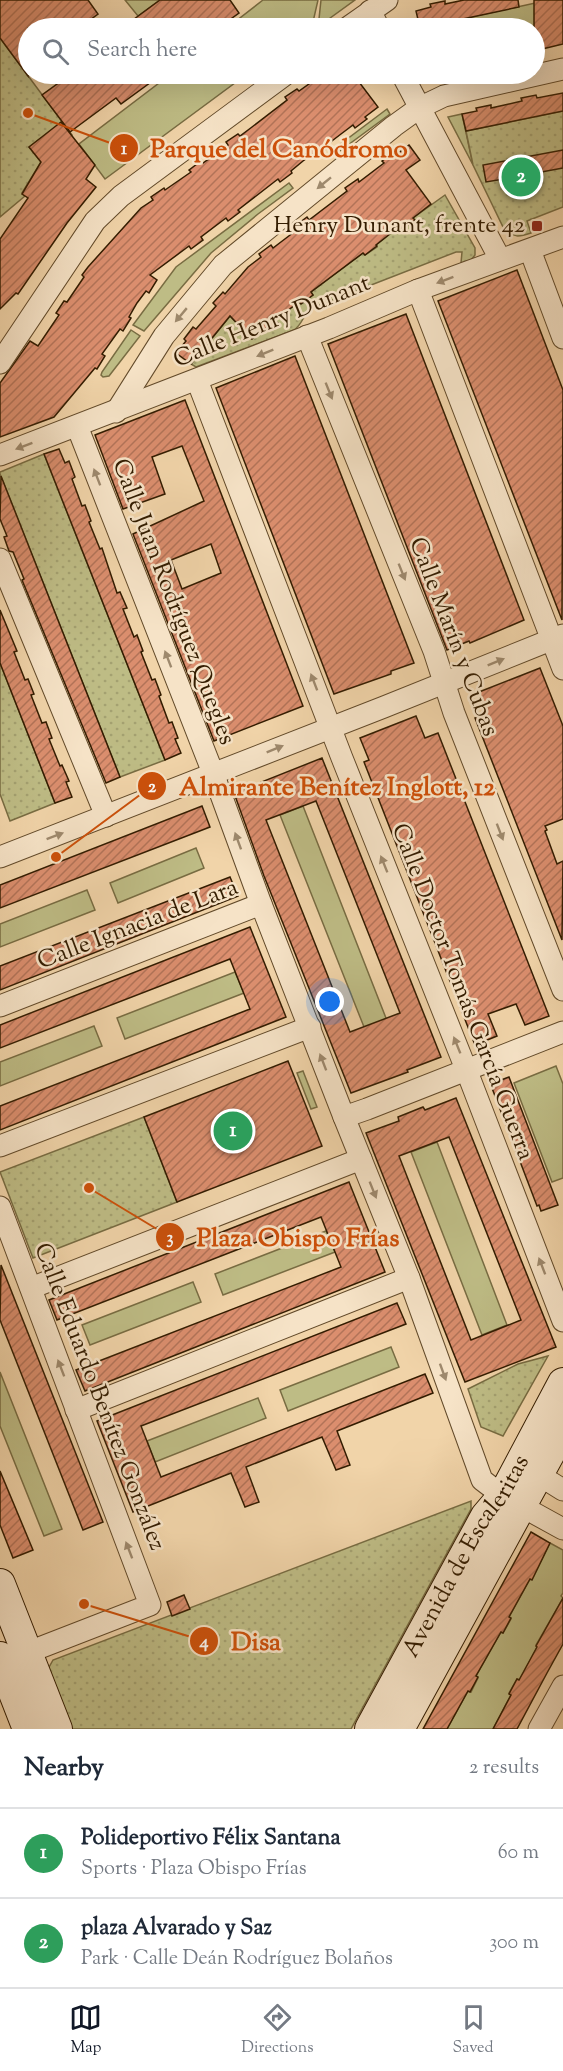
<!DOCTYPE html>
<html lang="en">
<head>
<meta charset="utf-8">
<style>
	body { margin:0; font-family:"Sorts Mill Goudy",serif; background:#f6f6f7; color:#1f2937 }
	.you { position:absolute; left:330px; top:1002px; width:21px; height:21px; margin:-15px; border:4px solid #fff; border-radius:50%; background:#1a73e8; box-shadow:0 0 0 9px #1a73e833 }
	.badge { display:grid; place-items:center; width:39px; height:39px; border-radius:50%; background:#111827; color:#fff; font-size:20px; font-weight:700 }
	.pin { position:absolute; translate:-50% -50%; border:3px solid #fff; box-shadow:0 2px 6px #0006 }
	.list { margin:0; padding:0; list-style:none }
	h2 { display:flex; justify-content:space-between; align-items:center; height:78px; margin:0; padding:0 24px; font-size:26px }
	h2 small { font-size:20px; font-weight:400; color:#747a83 }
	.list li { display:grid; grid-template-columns:39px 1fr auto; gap:18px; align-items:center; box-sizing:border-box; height:90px; padding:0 24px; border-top:2px solid #e0e1e3 }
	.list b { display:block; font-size:22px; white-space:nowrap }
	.list p { margin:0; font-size:20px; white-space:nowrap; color:#747a83 }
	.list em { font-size:20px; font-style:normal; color:#747a83 }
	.icon { flex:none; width:33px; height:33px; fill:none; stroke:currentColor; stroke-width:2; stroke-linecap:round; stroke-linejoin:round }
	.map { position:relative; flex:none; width:563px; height:1729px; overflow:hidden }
	.search { position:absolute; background:#fff; box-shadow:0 6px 24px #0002; left:18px; right:18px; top:18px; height:66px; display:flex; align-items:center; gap:15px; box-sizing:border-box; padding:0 21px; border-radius:33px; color:#747a83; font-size:22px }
	.sheet { height:258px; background:#fff }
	nav { display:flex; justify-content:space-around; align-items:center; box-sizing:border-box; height:84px; border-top:2px solid #e0e1e3; background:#fff; font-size:16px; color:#747a83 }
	nav a { display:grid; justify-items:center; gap:3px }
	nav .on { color:#111827 }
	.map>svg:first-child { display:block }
</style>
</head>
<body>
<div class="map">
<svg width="563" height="1729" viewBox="0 0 563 1729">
	<defs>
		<pattern id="park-dots" width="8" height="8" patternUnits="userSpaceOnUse" patternTransform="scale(1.5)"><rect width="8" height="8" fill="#bebc85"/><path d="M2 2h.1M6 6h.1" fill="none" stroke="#a4a171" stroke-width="1.8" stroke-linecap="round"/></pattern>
		<pattern id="building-hatch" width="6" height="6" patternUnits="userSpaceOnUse" patternTransform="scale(1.5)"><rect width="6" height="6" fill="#db8e6e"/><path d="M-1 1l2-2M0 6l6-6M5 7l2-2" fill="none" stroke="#b27358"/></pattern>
	</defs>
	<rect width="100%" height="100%" fill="#f1d4a9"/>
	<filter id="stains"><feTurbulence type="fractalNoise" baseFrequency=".00333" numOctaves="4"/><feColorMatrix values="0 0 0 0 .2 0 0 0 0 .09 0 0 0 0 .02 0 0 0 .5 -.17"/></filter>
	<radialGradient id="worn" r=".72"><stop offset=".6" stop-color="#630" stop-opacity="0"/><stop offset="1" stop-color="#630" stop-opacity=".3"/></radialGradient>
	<g fill="#bebc85" stroke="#786c42" stroke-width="1.5">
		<path d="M 125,0 L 160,0 L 138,16 Z"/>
		<path d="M 263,0 L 318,0 L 313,22 L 308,28 L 227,28 Z"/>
		<path d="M 321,0 L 355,0 L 326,21 L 319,19 Z"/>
		<path d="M 549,0 L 534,28 L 420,28 Z"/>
		<path d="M 181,74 L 247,74 L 105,179 L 79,144 L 167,77 L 171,81 Z"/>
		<path d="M 387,109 L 390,114 L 333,156 L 330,152 Z"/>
		<path d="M 462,114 L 473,165 L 448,117 Z"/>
		<path d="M 289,183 L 293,188 L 258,214 L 211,253 L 144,331 L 133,325 L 176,267 Z"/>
		<path d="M 131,330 L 140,336 L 109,376 L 103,377 L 101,375 L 102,372 Z"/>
		<path d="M 303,806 L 393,1036 L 364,1027 L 280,815 Z"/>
		<path d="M 196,848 L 204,868 L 118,903 L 110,883 Z"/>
		<path d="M 87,890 L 95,910 L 0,947 L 0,924 Z"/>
		<path d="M 235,972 L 244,993 L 125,1039 L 117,1018 Z"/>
		<path d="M 94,1026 L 102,1046 L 0,1086 L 0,1062 Z"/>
		<path d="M 556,1066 L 563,1084 L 563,1178 L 552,1182 L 514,1083 Z"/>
		<path d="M 303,1071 L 317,1107 L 311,1109 L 297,1073 Z"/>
		<path d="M 437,1142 L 507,1325 L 482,1335 L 411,1152 Z"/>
		<path d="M 326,1231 L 335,1252 L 223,1295 L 215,1274 Z"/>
		<path d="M 193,1282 L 201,1302 L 90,1345 L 82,1325 Z"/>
		<path d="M 391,1347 L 399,1367 L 288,1411 L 280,1390 Z"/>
		<path d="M 0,1372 L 62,1529 L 44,1536 L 0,1426 Z"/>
		<path d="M 258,1398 L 266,1418 L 155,1462 L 147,1441 Z"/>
		<path d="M 550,1543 L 563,1550 L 563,1593 L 561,1596 L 563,1598 L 536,1645 L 537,1647 L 520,1680 L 517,1679 L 509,1693 L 511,1695 L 493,1729 L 447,1729 L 468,1691 L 471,1692 L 478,1678 L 476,1676 L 501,1632 L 503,1633 L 511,1619 L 509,1617 L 530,1579 L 532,1579 Z"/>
	</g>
	<g fill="url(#park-dots)" stroke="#786c42" stroke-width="1.5">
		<path d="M 0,38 L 72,135 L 50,162 L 41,138 L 29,147 L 41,162 L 22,193 L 25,196 L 0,217 Z"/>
		<path d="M 563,111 L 563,207 L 527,221 L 531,233 C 519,237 514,238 504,229 L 473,165 L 466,131 Z"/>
		<path d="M 445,195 L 475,248 L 475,255 L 471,260 L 461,263 L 462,252 L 456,252 L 312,308 C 303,314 303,324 294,330 L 196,367 L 191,364 L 230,316 L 251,339 L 264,330 L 266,332 L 277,323 L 275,320 L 299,302 L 313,295 L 311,292 L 363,253 L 365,255 L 377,247 L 376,245 L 400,226 L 403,229 L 414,220 L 413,218 Z"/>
		<path d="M 44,454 L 165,760 L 120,777 L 0,474 L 0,472 Z"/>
		<path d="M 0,663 L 55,803 L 10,821 L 0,794 Z"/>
		<path d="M 144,1117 L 177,1202 L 33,1258 L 0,1172 Z"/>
		<path d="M 548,1356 L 503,1436 L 481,1427 L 468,1389 L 518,1364 Z"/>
		<path d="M 471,1501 L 471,1509 L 351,1729 L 71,1729 L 48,1669 L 53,1660 Z"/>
	</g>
	<g fill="url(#building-hatch)" stroke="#331c00" stroke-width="1.5" fill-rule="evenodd">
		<path d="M 0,0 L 88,0 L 98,14 L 79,28 L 28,28 L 28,76 L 0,38 Z"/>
		<path d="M 160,0 L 230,0 L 239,13 L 218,28 L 122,28 Z"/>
		<path d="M 464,0 L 518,0 L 519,7 L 420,28 L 416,11 L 431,7 L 430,4 L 445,1 L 445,4 Z"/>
		<path d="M 534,0 L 563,0 L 563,44 L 534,51 Z"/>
		<path d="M 71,74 L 162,74 L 121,104 L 116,98 L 70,132 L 42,95 Z"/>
		<path d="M 323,74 L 353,74 L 378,107 L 365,117 L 367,119 L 355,128 L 353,125 L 341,134 L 328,144 L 330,146 L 318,155 L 316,152 L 303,161 L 291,171 L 292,173 L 280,182 L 278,179 L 238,210 L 240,212 L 228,221 L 226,218 L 201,237 L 203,240 L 191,249 L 189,246 L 150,275 L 157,280 L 149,293 L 146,291 L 137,303 L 129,317 L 131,318 L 123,331 L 120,329 L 102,354 L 105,356 L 97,369 L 95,368 L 54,417 L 0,437 L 0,383 L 30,341 L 38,346 L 59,315 L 56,313 L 64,301 L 67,302 L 84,277 L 82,275 L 88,267 L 141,208 L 153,200 L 151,197 L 164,188 L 165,190 L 191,172 L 189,170 L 201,161 L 203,163 L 228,145 L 226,142 L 238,134 L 240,136 L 252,127 L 287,100 L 285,97 L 297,89 L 299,91 Z"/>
		<path d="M 563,93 L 563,111 L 466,131 L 462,114 L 477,111 L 476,108 L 491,105 L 491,108 L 522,101 L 521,98 L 536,95 L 537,98 Z"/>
		<path d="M 61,122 L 95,165 L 86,179 L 96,187 L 67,223 L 18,294 L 16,293 L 0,309 L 0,239 L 28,198 L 22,194 L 41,162 L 29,147 Z"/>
		<path d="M 409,145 L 420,160 L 406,170 L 431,204 L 413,218 L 415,220 L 403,229 L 400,226 L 376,245 L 377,246 L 365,255 L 363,253 L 311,292 L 313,295 L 301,304 L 299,302 L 275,320 L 278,323 L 265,332 L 264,330 L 252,339 L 230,316 L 191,364 L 176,353 L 186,341 L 184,339 L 193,327 L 196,329 L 216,306 L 213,303 L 223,292 L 225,294 L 248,267 L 261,257 L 259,254 L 271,245 L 273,248 L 298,229 L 295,226 L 307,217 L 309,220 L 347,191 L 345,188 L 358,179 L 359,182 L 384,163 L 382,161 L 395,152 L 397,154 Z"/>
		<path d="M 563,150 L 563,168 L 525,175 L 526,178 L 511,181 L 510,178 L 486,182 L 483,165 Z"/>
		<path d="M 517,270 L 563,390 L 562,620 L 438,301 Z"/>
		<path d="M 406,314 L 524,620 L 470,643 L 469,641 L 447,650 L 328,344 Z"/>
		<path d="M 295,356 L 414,663 L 391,671 L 391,674 L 334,694 L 216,388 Z"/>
		<path d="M 185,400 L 303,706 L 214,741 L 133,534 L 204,501 L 182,446 L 152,457 L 165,494 L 123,509 L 95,435 ZM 211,544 L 221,573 L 182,589 L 171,560 Z"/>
		<path d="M 59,449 L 65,463 L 69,461 L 75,477 L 72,479 L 82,506 L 85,505 L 91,521 L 89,522 L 100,549 L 102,548 L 117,593 L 120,592 L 127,608 L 123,609 L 134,637 L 137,635 L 143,651 L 141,652 L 152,680 L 155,679 L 161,695 L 159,696 L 169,723 L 172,722 L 178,738 L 175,739 L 181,753 L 165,760 L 44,454 Z"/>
		<path d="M 1,476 L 120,777 L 106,783 L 22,580 L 24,579 L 13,552 L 9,551 L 4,537 L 7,536 L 0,519 Z"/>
		<path d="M 0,610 L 17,651 L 14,652 L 25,680 L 28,679 L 34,694 L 31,695 L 42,723 L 46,722 L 52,738 L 49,739 L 60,766 L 62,765 L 69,781 L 66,782 L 72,797 L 55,803 L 0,663 Z"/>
		<path d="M 540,668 L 563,726 L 563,819 L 545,826 L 547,830 L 545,831 L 557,864 L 563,861 L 562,940 L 475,718 L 487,714 L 479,692 Z"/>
		<path d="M 416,716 L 425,738 L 438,733 L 549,1016 L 525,1025 L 516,1004 L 488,1014 L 497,1036 L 475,1045 L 364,762 L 369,760 L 360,738 Z"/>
		<path d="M 322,758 L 441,1057 L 407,1070 L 408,1072 L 351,1093 L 264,876 L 234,793 ZM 316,801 L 400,1013 L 350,1032 L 266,820 Z"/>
		<path d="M 202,806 L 210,827 L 0,908 L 0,885 Z"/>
		<path d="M 230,877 L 238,896 L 0,990 L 0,966 Z"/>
		<path d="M 250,927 L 286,1017 L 0,1130 L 0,1106 L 250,1009 L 230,959 L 0,1048 L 0,1025 Z"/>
		<path d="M 288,1061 L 322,1146 L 177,1202 L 144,1117 Z"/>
		<path d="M 509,1077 L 558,1205 L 541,1211 L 539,1205 L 537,1206 L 492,1088 L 494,1087 L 493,1083 Z"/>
		<path d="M 456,1098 L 556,1347 L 465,1382 L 366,1133 L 399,1121 L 398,1117 L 423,1107 L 425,1110 ZM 449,1137 L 521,1320 L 471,1340 L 399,1156 Z"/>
		<path d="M 349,1182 L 385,1272 L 85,1391 L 76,1370 L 341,1267 L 321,1217 L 57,1320 L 49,1300 Z"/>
		<path d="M 1,1265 L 103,1522 L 83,1530 L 0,1320 Z"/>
		<path d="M 397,1303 L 406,1324 L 141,1426 L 161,1477 L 425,1374 L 433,1393 L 337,1431 L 350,1465 L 336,1470 L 322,1437 L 246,1467 L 259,1502 L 245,1507 L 231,1473 L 133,1512 L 97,1421 Z"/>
		<path d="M 0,1471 L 33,1550 L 13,1558 L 0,1525 Z"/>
		<path d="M 531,1532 L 550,1543 L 532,1580 L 530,1579 L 509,1617 L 511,1618 L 503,1633 L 501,1632 L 476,1676 L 478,1677 L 470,1692 L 468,1691 L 447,1729 L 423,1729 Z"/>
		<path d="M 184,1595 L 190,1609 L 172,1616 L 167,1602 Z"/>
		<path d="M 563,1598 L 563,1644 L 547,1673 L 517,1729 L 493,1729 L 511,1695 L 509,1694 L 517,1679 L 519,1680 L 537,1647 L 536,1646 Z"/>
	</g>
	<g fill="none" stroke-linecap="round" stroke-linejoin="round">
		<defs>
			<g id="street">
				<path d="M 370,11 L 379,28"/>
				<path d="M 347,28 L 387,0"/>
				<path d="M 402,74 L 500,259"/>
				<path d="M 530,250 L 563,338"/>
				<path d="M 418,290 L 563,669"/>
				<path d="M 307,336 L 434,651 L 454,713 L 563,990"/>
				<path d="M 0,363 L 95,221 L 121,196 L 286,74"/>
				<path d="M 197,380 L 342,758 L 466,1069 L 563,1321"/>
				<path d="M 116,412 L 164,336 L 223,265 L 394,126 L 419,108 L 444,96 L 563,69"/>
				<path d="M 77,426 L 213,773 L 261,904 L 344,1117 L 409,1278 L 482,1480 L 503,1496 L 563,1529"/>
				<path d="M 0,455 L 329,328 L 418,290 L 563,237"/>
				<path d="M 0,559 L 106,816"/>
				<path d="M 0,857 L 384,707 L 563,635"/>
				<path d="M 0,1006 L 261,904"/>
				<path d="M 344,1117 L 367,1109 L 563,1032"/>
				<path d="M 0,1146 L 310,1027"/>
				<path d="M 0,1207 L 150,1605 L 16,1657"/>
				<path d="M 31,1288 L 361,1159"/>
				<path d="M 76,1410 L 409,1278"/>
				<path d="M 528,1481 L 539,1475 L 563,1490"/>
				<path d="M 539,1729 L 563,1686"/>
			</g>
			<g id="secondary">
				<path d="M 0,1584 L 57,1729"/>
				<path d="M 0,1657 L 28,1729"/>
				<path id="s1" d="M 370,1729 L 486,1516 L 503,1496 L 563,1383"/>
				<path d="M 399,1729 L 563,1429"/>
			</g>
		</defs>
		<use href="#street" stroke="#624a2a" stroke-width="23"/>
		<use href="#secondary" stroke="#331c00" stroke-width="32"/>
		<use href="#street" stroke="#f6e3c7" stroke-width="21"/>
		<use href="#secondary" stroke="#f6e3c7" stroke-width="30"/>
	</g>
	<defs><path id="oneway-solid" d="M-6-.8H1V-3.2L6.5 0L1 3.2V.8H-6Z" transform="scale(1.5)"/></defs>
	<g fill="#9e896d">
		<use href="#oneway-solid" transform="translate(324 183) rotate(141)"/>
		<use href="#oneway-solid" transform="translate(445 280) rotate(159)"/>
		<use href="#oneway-solid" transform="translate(181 315) rotate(130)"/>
		<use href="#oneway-solid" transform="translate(265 353) rotate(158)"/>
		<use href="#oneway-solid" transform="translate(329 391) rotate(68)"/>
		<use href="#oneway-solid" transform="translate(24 446) rotate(159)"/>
		<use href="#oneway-solid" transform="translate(97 477) rotate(-111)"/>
		<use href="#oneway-solid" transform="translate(402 572) rotate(68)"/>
		<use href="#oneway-solid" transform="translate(168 659) rotate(-111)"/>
		<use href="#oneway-solid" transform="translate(496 662) rotate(-22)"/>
		<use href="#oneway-solid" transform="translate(314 682) rotate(-111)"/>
		<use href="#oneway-solid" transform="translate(275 749) rotate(-22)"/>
		<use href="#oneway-solid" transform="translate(500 832) rotate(69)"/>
		<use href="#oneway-solid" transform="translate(55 836) rotate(-21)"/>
		<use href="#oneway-solid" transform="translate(238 841) rotate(-110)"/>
		<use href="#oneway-solid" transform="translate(384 864) rotate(-112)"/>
		<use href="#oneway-solid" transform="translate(457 1045) rotate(-112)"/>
		<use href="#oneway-solid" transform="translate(323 1062) rotate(-111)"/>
		<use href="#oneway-solid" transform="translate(373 1190) rotate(68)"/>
		<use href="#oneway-solid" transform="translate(542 1266) rotate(-111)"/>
		<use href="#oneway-solid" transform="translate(61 1368) rotate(-111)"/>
		<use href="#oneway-solid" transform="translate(443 1372) rotate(70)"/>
		<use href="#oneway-solid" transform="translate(129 1550) rotate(-111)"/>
	</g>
	<rect fill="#8f2418" stroke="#f6e3c7" stroke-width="2" x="531" y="220" width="12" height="12" rx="3"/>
	<g text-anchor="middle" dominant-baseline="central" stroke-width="5" stroke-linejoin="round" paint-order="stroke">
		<g font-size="24" fill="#331c00" stroke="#f6e3c7" text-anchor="end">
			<text x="525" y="226">Henry Dunant, frente 42</text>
		</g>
		<g font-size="24" fill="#331c00" stroke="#f6e3c7">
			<text transform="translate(272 322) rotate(-22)">Calle Henry Dunant</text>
			<text transform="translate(173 602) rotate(69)">Calle Juan Rodríguez Quegles</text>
			<text transform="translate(453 637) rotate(69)">Calle Marín y Cubas</text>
			<text transform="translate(138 925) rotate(-21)">Calle Ignacia de Lara</text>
			<text transform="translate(462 992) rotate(69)">Calle Doctor Tomás García Guerra</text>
			<text transform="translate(99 1397) rotate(69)">Calle Eduardo Benítez González</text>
			<text stroke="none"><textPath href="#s1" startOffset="198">Avenida de Escaleritas</textPath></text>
		</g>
	</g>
	<path fill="none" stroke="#cd500a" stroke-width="2" d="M28 113L124 148M56 857L152 786M89 1188L170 1237M84 1604L204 1641"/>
	<g fill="#cd500a" stroke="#f6e3c7" stroke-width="2">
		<circle cx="28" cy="113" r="6"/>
		<circle cx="56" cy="857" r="6"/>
		<circle cx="89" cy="1188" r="6"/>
		<circle cx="84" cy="1604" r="6"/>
		<circle cx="124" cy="148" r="15"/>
		<circle cx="152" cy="786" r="15"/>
		<circle cx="170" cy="1237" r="15"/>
		<circle cx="204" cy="1641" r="15"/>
	</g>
	<g font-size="18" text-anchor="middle" font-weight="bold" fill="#fff">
		<text x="124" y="154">1</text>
		<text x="152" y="792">2</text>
		<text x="170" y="1243">3</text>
		<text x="204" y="1647">4</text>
	</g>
	<g font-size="26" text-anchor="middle" font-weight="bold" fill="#cd500a" stroke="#f6e3c7" stroke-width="5" stroke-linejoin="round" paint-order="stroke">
		<text x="279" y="157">Parque del Canódromo</text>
		<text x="337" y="795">Almirante Benítez Inglott, 12</text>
		<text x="298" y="1246">Plaza Obispo Frías</text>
		<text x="256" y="1650">Disa</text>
	</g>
	<rect width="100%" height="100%" filter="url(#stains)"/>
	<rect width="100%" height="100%" fill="url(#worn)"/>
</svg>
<div class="you"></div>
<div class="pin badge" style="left:233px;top:1131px;background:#2e9e5b">1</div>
<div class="pin badge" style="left:521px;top:177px;background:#2e9e5b">2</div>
<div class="search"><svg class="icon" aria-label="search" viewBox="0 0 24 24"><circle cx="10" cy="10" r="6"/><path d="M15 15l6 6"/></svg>Search here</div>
</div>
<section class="sheet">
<h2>Nearby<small>2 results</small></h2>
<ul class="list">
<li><span class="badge" style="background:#2e9e5b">1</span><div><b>Polideportivo Félix Santana</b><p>Sports · Plaza Obispo Frías</p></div><em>60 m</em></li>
<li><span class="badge" style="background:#2e9e5b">2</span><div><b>plaza Alvarado y Saz</b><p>Park · Calle Deán Rodríguez Bolaños</p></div><em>300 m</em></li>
</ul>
</section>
<nav>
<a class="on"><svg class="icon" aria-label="map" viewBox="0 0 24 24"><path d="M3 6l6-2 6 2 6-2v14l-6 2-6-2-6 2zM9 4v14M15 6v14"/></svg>Map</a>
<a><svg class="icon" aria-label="directions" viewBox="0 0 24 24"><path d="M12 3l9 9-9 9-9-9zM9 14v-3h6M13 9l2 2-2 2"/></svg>Directions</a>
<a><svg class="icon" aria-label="saved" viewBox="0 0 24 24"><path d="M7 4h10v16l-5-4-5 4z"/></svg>Saved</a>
</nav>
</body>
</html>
